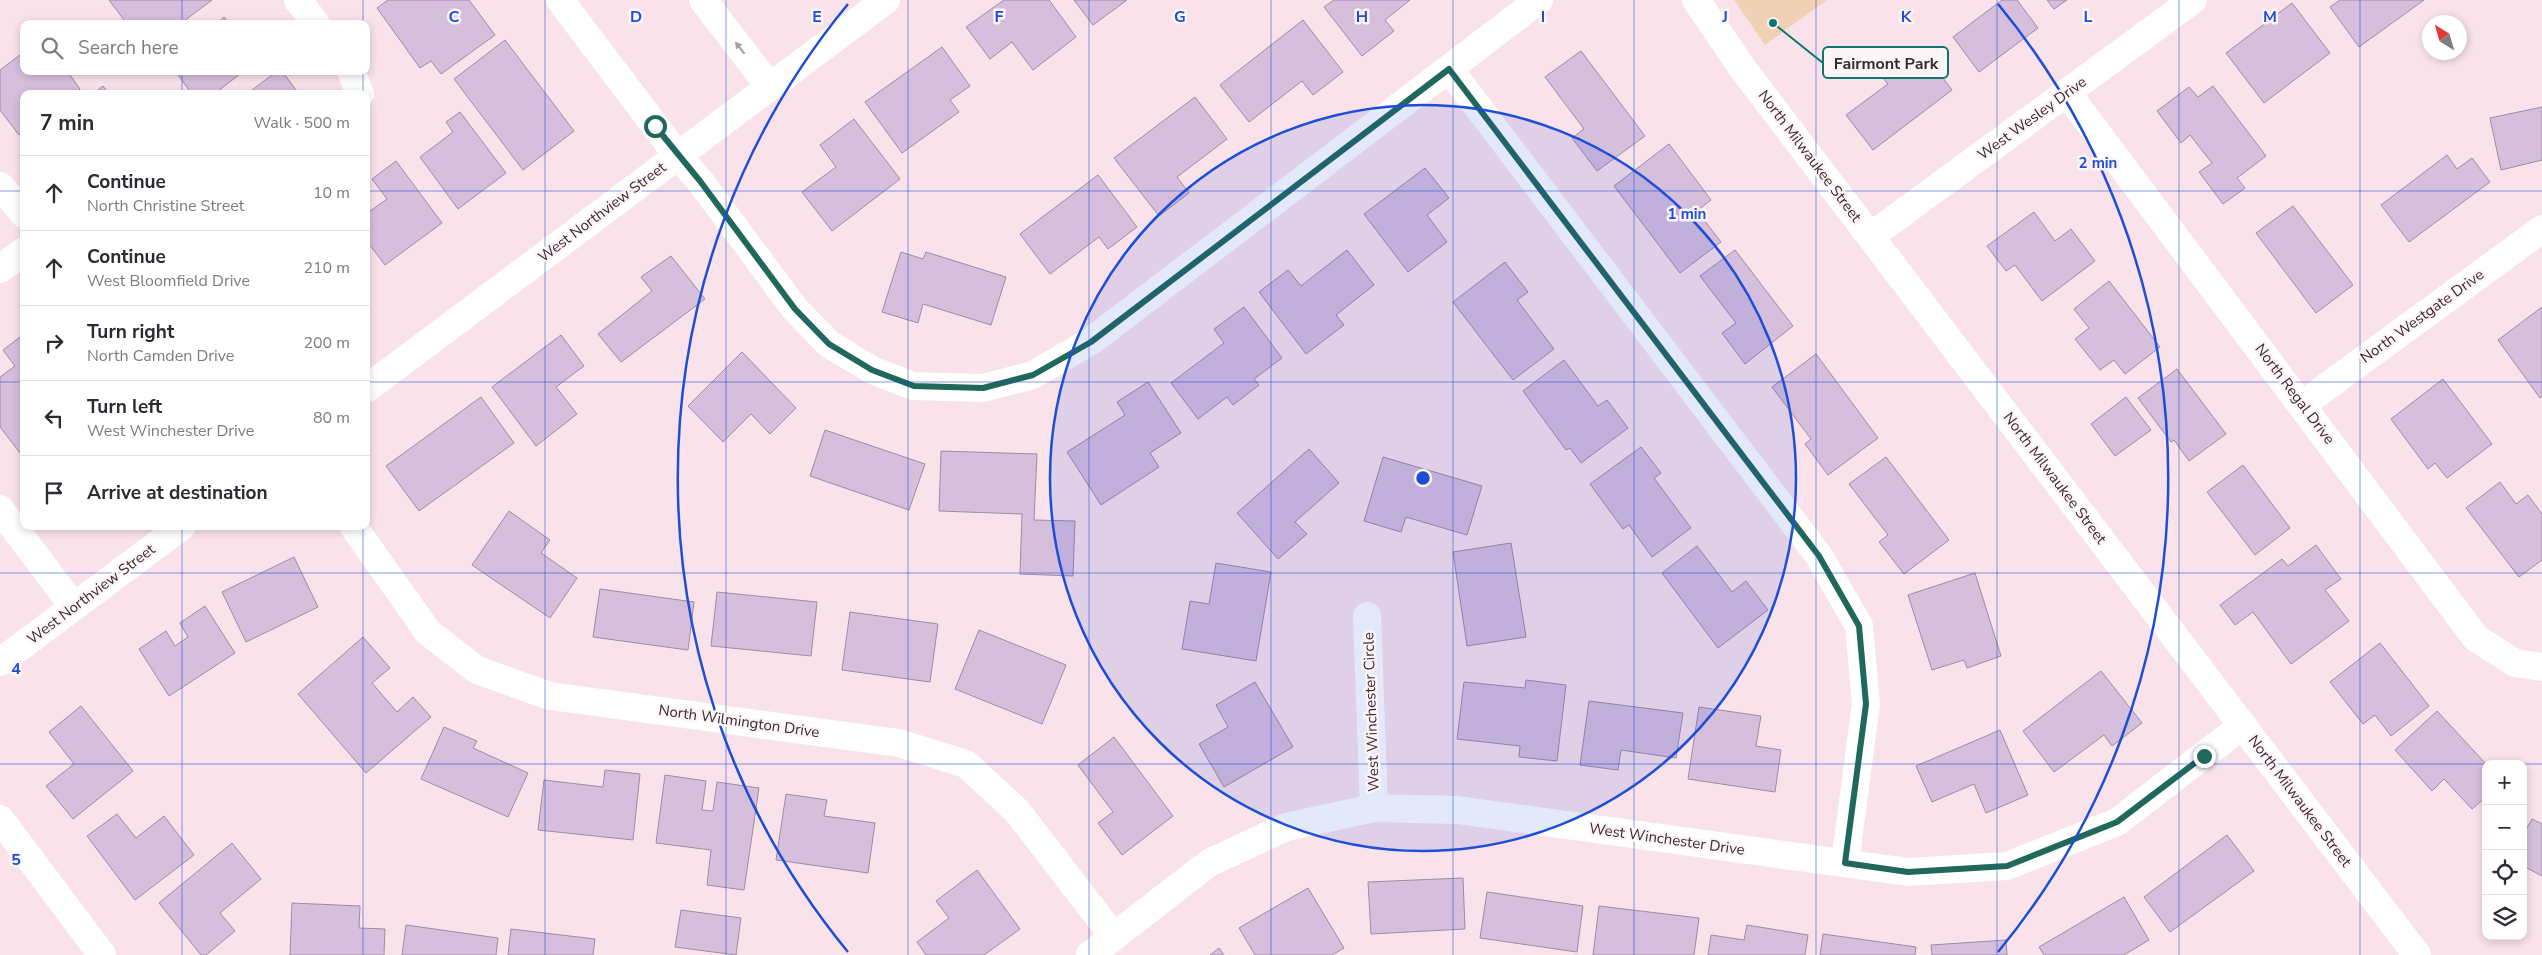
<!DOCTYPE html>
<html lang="en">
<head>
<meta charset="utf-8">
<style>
	body { margin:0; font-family:"Nunito Sans",sans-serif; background:#f7f7f7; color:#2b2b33 }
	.controls { position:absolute; right:15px; bottom:15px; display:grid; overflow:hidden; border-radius:10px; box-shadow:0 2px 8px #0003 }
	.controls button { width:45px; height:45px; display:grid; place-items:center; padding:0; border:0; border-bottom:1px solid #e1e1e2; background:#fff; color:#2b2b33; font:25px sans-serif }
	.compass { position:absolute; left:2422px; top:15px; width:45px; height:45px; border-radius:50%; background:#fff; box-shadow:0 2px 8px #0003; rotate:323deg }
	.stop { position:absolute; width:15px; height:15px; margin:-11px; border:4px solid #20675c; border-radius:50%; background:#fff }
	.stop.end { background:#20675c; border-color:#fff; box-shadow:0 1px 5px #0008 }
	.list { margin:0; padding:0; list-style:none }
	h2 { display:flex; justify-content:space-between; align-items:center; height:65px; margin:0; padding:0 20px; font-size:21px }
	h2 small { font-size:16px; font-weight:400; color:#7c7c81 }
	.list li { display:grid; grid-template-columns:32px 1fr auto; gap:15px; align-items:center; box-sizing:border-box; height:75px; padding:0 20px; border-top:1px solid #e1e1e2 }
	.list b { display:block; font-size:19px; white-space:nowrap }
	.list p { margin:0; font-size:16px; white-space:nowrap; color:#7c7c81 }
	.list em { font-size:16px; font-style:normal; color:#7c7c81 }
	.icon { flex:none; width:28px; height:28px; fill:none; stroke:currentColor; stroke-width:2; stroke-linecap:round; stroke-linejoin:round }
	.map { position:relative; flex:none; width:2542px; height:955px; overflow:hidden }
	.search { position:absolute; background:#fff; box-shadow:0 2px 8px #0003; left:20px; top:20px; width:350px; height:55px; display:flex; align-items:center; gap:12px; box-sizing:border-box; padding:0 18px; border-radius:10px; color:#7c7c81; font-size:19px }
	.panel { position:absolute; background:#fff; box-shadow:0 2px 8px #0003; left:20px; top:90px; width:350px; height:440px; border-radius:10px }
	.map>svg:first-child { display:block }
</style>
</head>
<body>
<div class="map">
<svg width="2542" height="955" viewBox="0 0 2542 955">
	<rect width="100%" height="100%" fill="#fae2ea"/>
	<path fill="#f1d1b5" d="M 1734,0 L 1827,0 L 1765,45 Z"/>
	<g fill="#d6bfdc" stroke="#a08aa5">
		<path d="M 109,0 L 212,0 L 180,24 L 127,24 Z"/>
		<path d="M 388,0 L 469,0 L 495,35 L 441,74 L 431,61 L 420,68 L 377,8 Z"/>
		<path d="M 1004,0 L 1049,0 L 1076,37 L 1033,70 L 1012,42 L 990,59 L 966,27 Z"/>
		<path d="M 1074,0 L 1127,0 L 1093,25 Z"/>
		<path d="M 1334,0 L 1410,0 L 1385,20 L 1394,31 L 1362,56 L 1324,7 Z"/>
		<path d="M 2002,0 L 2017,0 L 2038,28 L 1979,72 L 1953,37 Z"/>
		<path d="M 2047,0 L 2067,0 L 2054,9 Z"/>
		<path d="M 2340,0 L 2424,0 L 2359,47 L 2330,7 Z"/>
		<path d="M 2292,3 L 2330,53 L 2264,103 L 2226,53 Z"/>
		<path d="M 224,17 L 229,24 L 216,24 Z"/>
		<path d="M 1303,20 L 1343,72 L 1313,95 L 1302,81 L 1249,122 L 1220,85 Z"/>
		<path d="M 505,40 L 574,131 L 523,170 L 454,79 Z"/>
		<path d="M 942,47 L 970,86 L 950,100 L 959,112 L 902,153 L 865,102 Z"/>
		<path d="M 1921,49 L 1952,90 L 1873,150 L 1846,115 L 1888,84 L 1883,78 Z"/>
		<path d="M 1581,51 L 1645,136 L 1597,171 L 1572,138 L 1584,129 L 1545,77 Z"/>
		<path d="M 24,52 L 24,71 L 67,71 L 80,89 L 75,94 L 24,94 L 24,132 L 19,135 L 0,110 L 0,70 Z"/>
		<path d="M 175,71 L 244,71 L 214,94 L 192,94 Z"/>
		<path d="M 277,71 L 282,71 L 299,94 L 247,94 Z"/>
		<path d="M 103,86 L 109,94 L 93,94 Z"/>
		<path d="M 2213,86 L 2266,156 L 2237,178 L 2245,188 L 2223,204 L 2199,172 L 2212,163 L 2190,135 L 2181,143 L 2157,111 L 2189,87 L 2198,97 Z"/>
		<path d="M 1195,97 L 1227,139 L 1177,177 L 1189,193 L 1159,216 L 1114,158 Z"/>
		<path d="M 2542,107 L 2542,160 L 2501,170 L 2490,118 Z"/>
		<path d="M 460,112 L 506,173 L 458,209 L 420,157 L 453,132 L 446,122 Z"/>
		<path d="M 854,119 L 900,179 L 832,231 L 802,192 L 836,167 L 820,145 Z"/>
		<path d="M 1669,144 L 1711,200 L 1697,211 L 1721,242 L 1680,273 L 1614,186 Z"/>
		<path d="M 2447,155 L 2457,169 L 2472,158 L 2490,182 L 2409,242 L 2381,205 Z"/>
		<path d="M 396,161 L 442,223 L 385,265 L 366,240 L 366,214 L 387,199 L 372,179 Z"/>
		<path d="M 1425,168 L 1449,198 L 1427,215 L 1447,242 L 1408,272 L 1364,214 Z"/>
		<path d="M 1098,175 L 1137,227 L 1108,249 L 1099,237 L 1050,274 L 1020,234 Z"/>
		<path d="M 2293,206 L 2353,285 L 2316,313 L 2256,233 Z"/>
		<path d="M 2034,212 L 2055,241 L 2071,229 L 2095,261 L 2042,301 L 2015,265 L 2006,271 L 1987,246 Z"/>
		<path d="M 1347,250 L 1374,285 L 1336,315 L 1344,325 L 1306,354 L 1259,292 L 1288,270 L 1301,286 Z"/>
		<path d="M 1735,250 L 1793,326 L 1745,364 L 1722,333 L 1736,323 L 1700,276 Z"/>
		<path d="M 901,252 L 923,259 L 926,252 L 1006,277 L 991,325 L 923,304 L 918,323 L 882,312 Z"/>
		<path d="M 671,256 L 705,299 L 621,362 L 598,334 L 652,291 L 641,277 Z"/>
		<path d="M 1505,262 L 1528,292 L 1517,300 L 1554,349 L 1513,380 L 1453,302 Z"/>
		<path d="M 2109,281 L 2160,347 L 2125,374 L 2114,360 L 2100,370 L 2075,339 L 2089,328 L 2074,309 Z"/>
		<path d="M 1244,307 L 1282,358 L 1254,379 L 1259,385 L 1233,405 L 1227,397 L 1198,419 L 1171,383 L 1224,343 L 1214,329 Z"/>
		<path d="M 2542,307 L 2542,396 L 2540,398 L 2498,340 Z"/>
		<path d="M 24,334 L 24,458 L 0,427 L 0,377 L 15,366 L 3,350 Z"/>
		<path d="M 561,335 L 584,366 L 556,387 L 577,414 L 536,446 L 492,387 Z"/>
		<path d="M 742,352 L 796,408 L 770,434 L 751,414 L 723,442 L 688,406 Z"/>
		<path d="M 1816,354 L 1878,438 L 1828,475 L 1805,444 L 1811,439 L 1772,387 Z"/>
		<path d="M 1564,360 L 1598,406 L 1607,400 L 1628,428 L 1581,463 L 1570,448 L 1566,450 L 1523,391 Z"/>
		<path d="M 2177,369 L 2226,434 L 2189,461 L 2174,440 L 2171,442 L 2138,398 Z"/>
		<path d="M 2443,379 L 2492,444 L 2447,478 L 2435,463 L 2428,469 L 2391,419 Z"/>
		<path d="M 1148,382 L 1181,433 L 1150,453 L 1159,467 L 1101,505 L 1067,452 L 1125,415 L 1117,402 Z"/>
		<path d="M 481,397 L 514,443 L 419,511 L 386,466 Z"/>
		<path d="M 2126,397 L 2151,430 L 2115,456 L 2091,424 Z"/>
		<path d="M 825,430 L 925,464 L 909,510 L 810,476 Z"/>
		<path d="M 1641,447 L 1661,473 L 1654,478 L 1691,528 L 1652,557 L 1629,525 L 1623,529 L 1590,484 Z"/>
		<path d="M 1309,449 L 1339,483 L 1295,522 L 1307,534 L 1278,559 L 1237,513 Z"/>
		<path d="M 941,451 L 1037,454 L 1034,520 L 1075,521 L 1073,576 L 1020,574 L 1022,514 L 939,511 Z"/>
		<path d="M 1383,457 L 1482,486 L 1467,535 L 1406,517 L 1401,532 L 1364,521 Z"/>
		<path d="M 1886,457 L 1949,540 L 1904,574 L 1879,542 L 1888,535 L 1849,484 Z"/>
		<path d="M 2243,465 L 2290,528 L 2255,555 L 2207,492 Z"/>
		<path d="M 2500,482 L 2516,504 L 2528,495 L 2542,514 L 2542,560 L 2519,577 L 2466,508 Z"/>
		<path d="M 509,511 L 550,540 L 541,553 L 577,578 L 550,618 L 472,565 Z"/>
		<path d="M 1511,543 L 1526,637 L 1467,646 L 1453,552 Z"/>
		<path d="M 2316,545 L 2341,579 L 2325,590 L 2349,621 L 2291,664 L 2253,612 L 2235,625 L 2220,605 L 2282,559 L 2288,566 Z"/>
		<path d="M 1697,546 L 1732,592 L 1746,581 L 1768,610 L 1718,648 L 1662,573 Z"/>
		<path d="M 294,557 L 318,607 L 246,642 L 222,592 Z"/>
		<path d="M 1216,563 L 1271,572 L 1256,661 L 1182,649 L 1190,601 L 1209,604 Z"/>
		<path d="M 1975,573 L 2001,656 L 1967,668 L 1964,660 L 1932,670 L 1908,595 Z"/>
		<path d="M 600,589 L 694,602 L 688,650 L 593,637 Z"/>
		<path d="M 717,592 L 817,602 L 811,656 L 711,646 Z"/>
		<path d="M 205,606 L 235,653 L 169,696 L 139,649 L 166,631 L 175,646 L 188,637 L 180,623 Z"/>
		<path d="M 850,612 L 938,624 L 930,682 L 842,670 Z"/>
		<path d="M 979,630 L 1066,665 L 1042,724 L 955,689 Z"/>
		<path d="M 363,637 L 390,668 L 372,683 L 397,712 L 413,697 L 431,717 L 366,773 L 298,694 Z"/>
		<path d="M 2380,643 L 2429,706 L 2391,736 L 2375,715 L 2363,724 L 2330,682 Z"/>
		<path d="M 2101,671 L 2142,723 L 2112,746 L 2104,735 L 2054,772 L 2023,731 Z"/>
		<path d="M 1526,680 L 1566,685 L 1557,761 L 1519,757 L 1520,746 L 1457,739 L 1464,682 L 1525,688 Z"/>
		<path d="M 1255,682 L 1293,747 L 1224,787 L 1199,744 L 1228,727 L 1216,705 Z"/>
		<path d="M 1589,701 L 1683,713 L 1676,758 L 1621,750 L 1618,770 L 1580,765 Z"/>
		<path d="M 81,706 L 133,771 L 73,819 L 46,786 L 74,764 L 49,732 Z"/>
		<path d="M 1699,707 L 1761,716 L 1756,746 L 1781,750 L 1775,792 L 1688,779 Z"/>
		<path d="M 2437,711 L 2486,764 L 2486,797 L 2472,809 L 2444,779 L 2432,791 L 2395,750 Z"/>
		<path d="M 444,727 L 477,741 L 473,748 L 528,773 L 508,817 L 421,779 Z"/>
		<path d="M 2000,730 L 2028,795 L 1986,813 L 1974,784 L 1932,802 L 1916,766 Z"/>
		<path d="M 1114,737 L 1173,816 L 1122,855 L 1098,823 L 1113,812 L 1078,765 Z"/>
		<path d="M 605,770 L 640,774 L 633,840 L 538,830 L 544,780 L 603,787 Z"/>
		<path d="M 665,775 L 706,781 L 702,810 L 713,811 L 717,782 L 759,788 L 744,890 L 707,885 L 711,850 L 656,843 Z"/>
		<path d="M 786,794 L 827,800 L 824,816 L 875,823 L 868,873 L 776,860 Z"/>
		<path d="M 117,814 L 136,838 L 164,816 L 194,855 L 135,900 L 87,836 Z"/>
		<path d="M 2532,819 L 2542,824 L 2542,876 L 2523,866 L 2523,835 Z"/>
		<path d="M 2227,835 L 2254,871 L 2170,932 L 2144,897 Z"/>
		<path d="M 232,843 L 261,879 L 220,913 L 235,931 L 206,955 L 201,955 L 159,903 Z"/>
		<path d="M 977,870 L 1020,929 L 984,955 L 926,955 L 917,942 L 949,918 L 936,901 Z"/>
		<path d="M 1463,878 L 1465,929 L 1371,934 L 1368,882 Z"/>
		<path d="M 1308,888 L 1344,948 L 1332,955 L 1255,955 L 1239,928 Z"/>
		<path d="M 1487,892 L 1583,906 L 1577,952 L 1480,938 Z"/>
		<path d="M 2124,897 L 2149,940 L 2124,955 L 2044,955 L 2039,947 Z"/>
		<path d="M 292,903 L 360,906 L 359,928 L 385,929 L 384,955 L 290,955 Z"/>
		<path d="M 1599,906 L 1699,918 L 1694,955 L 1593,955 Z"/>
		<path d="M 681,910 L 741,918 L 736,955 L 675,947 Z"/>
		<path d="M 406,925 L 498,938 L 496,955 L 402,955 Z"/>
		<path d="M 1747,925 L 1808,935 L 1805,955 L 1708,955 L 1711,935 L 1744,940 Z"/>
		<path d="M 511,929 L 595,939 L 593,955 L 508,955 Z"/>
		<path d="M 1823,934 L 1916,947 L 1915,955 L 1820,955 Z"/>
		<path d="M 2006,940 L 2007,955 L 1932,955 L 1931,945 Z"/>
		<path d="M 1219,948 L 1224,955 L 1210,955 Z"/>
	</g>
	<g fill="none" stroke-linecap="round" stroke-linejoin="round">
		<g stroke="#fff" stroke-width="28">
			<path d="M 298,0 L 316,24"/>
			<path d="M 560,0 L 678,156 L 700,181 L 795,309 L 829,344 L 872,370 L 913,386 L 983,388 L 1033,375 L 1091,341 L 1539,0"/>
			<path d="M 703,0 L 770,87"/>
			<path d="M 1449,69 L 1819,556 L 1859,626 L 1866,704 L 1845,863"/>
			<path d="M 351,71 L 360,94"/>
			<path d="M 2067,93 L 2476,638 L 2515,663 L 2542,667"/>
			<path d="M 0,186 L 24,214"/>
			<path d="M 1871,236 L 2193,0"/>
			<path d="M 0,269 L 24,251"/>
			<path d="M 366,389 L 886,0"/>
			<path d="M 2303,404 L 2542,229"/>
			<path d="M 0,509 L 74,607"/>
			<path d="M 353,526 L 428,632 L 477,670 L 550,696 L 899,743 L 966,764 L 1017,811 L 1114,937"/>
			<path d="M 1367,616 L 1374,808"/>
			<path d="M 0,662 L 182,526"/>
			<path d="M 0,819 L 102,955"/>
			<path d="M 1090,955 L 1209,863 L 1286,827 L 1374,808 L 1457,810 L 1908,872 L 2007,866 L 2117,822 L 2243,725"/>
		</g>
		<path stroke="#fff" stroke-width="28" d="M 1696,0 L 1743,69 L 2417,955"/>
	</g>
	<defs><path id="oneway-solid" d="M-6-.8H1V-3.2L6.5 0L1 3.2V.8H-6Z" transform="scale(1.25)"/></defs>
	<use fill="#a59fa1" href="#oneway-solid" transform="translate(740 48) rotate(-128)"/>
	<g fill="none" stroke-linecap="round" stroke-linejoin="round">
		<path stroke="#20675c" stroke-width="6" d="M 655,126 L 700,181 L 795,309 L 829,344 L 872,370 L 914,386 L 983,388 L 1033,375 L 1091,342 L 1449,69 L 1819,556 L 1859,626 L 1866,704 L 1845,863 L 1908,872 L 2007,866 L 2117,822 L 2204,756"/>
	</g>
	<path fill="none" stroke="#1d4ed8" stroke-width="1" stroke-opacity="0.55" d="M 182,0 L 182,24M 363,0 L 363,24M 545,0 L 545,955M 726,0 L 726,955M 908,0 L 908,955M 1089,0 L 1089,955M 1271,0 L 1271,955M 1453,0 L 1453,955M 1634,0 L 1634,955M 1816,0 L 1816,955M 1997,0 L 1997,955M 2179,0 L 2179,955M 2360,0 L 2360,955M 182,71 L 182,94M 363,71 L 363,94M 0,191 L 24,191M 366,191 L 2542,191M 0,382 L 24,382M 366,382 L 2542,382M 182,526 L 182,955M 363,526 L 363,955M 0,573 L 2542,573M 0,764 L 2486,764M 2523,764 L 2542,764"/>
	<circle cx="1423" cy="478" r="373" fill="#1d4ed8" fill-opacity=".12"/>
	<g fill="none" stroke="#1d4ed8" stroke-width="2.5">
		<circle cx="1423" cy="478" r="373"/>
		<path d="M848 952A745 745 0 0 1 848 4M1998 4A745 745 0 0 1 1998 952"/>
	</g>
	<g text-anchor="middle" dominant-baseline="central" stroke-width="5" stroke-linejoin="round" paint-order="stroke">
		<g font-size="15" fill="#38292e" stroke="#fcf4f7">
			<text transform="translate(2032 118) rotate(-36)">West Wesley Drive</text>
			<text transform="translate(1810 156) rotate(53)">North Milwaukee Street</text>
			<text transform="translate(602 212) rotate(-37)">West Northview Street</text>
			<text transform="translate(2422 316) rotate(-36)">North Westgate Drive</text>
			<text transform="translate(2295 394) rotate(53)">North Regal Drive</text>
			<text transform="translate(2055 478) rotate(53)">North Milwaukee Street</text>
			<text transform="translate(91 594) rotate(-37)">West Northview Street</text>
			<text transform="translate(1371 712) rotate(-92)">West Winchester Circle</text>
			<text transform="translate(739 721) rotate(8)">North Wilmington Drive</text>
			<text transform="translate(2300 801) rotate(53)">North Milwaukee Street</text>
			<text transform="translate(1667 839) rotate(8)">West Winchester Drive</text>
		</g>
	</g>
	<g font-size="16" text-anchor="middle" font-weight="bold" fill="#1d4ed8" stroke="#fcf4f7" stroke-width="5" stroke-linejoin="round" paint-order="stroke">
		<text x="454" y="22">C</text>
		<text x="636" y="22">D</text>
		<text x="817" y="22">E</text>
		<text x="999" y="22">F</text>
		<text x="1180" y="22">G</text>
		<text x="1362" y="22">H</text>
		<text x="1543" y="22">I</text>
		<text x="1725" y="22">J</text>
		<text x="1906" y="22">K</text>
		<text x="2088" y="22">L</text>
		<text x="2270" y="22">M</text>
		<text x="16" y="674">4</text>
		<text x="16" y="865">5</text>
	</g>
	<circle cx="1423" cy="478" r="8" fill="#1d4ed8" stroke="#fcf4f7" stroke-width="2.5"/>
	<g font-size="15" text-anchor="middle" font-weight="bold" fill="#1d4ed8" stroke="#fcf4f7" stroke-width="5" stroke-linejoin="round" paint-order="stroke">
		<text x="2098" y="168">2 min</text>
		<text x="1687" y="219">1 min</text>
	</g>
	<path fill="none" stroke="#0f766e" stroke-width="2" d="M1773 23L1823 63"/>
	<circle fill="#0f766e" stroke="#fcf4f7" stroke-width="2" cx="1773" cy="23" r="5"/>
	<rect fill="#fcf4f7" stroke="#0f766e" stroke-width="2" x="1823" y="47" width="125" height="31" rx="5"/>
	<g font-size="16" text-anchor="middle" font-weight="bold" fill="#38292e">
		<text x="1886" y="69">Fairmont Park</text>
	</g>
</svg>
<div class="controls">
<button>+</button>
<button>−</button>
<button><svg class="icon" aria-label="locate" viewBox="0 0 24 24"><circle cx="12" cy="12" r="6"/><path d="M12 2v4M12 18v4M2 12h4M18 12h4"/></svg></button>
<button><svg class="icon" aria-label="layers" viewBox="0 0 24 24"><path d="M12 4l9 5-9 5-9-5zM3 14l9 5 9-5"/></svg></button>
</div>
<svg class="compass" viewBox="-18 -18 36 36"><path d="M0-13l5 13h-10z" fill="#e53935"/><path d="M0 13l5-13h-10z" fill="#7c7c81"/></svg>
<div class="stop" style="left:655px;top:126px"></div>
<div class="stop end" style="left:2204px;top:756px"></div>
<div class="search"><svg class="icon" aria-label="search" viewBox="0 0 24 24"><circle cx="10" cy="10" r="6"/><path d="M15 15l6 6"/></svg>Search here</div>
<section class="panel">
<h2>7 min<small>Walk · 500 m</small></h2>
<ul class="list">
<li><svg class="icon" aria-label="ahead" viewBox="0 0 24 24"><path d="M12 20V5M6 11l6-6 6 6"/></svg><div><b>Continue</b><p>North Christine Street</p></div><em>10 m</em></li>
<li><svg class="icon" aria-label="ahead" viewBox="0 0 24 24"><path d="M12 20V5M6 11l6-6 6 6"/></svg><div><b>Continue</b><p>West Bloomfield Drive</p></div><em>210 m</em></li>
<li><svg class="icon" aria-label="right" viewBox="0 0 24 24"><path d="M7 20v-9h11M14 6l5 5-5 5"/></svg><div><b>Turn right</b><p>North Camden Drive</p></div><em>200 m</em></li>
<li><svg class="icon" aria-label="left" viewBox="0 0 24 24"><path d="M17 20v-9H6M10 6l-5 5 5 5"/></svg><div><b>Turn left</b><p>West Winchester Drive</p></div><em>80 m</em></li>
<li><svg class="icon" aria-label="arrive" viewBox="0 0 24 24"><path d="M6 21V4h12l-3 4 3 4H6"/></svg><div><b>Arrive at destination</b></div></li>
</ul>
</section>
</div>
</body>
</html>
